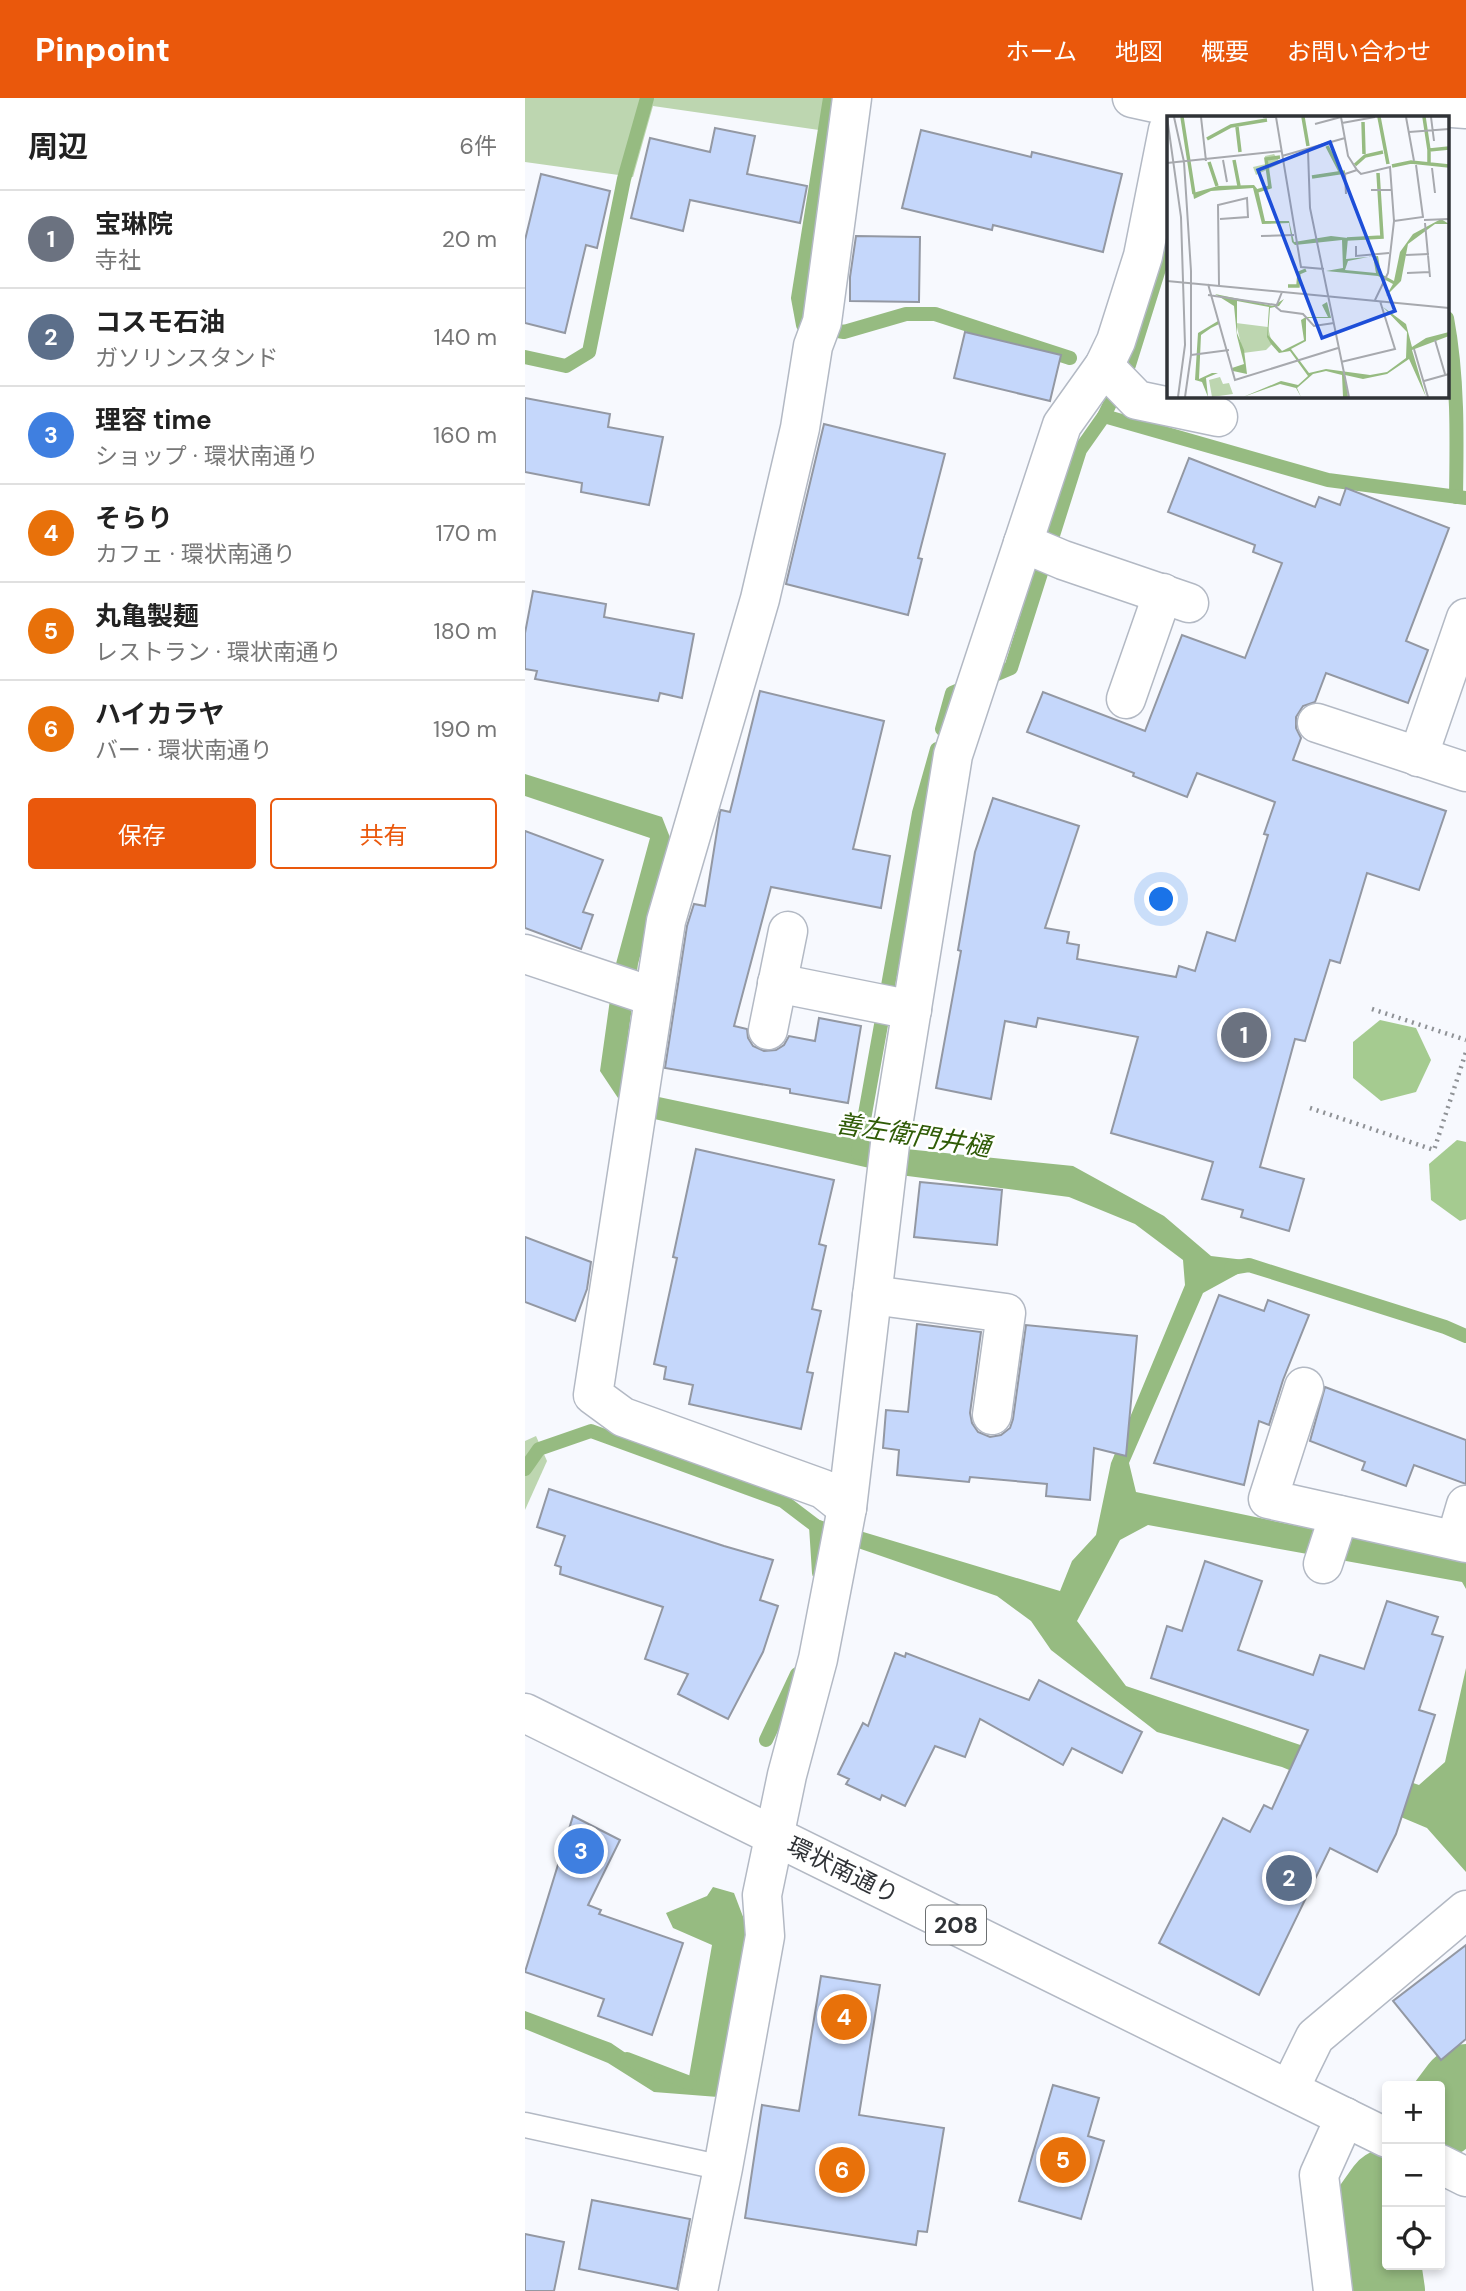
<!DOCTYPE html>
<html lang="ja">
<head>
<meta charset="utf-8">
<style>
	body { margin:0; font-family:"DM Sans","Noto Sans JP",sans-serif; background:#f2f2f2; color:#222 }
	.controls { position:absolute; right:21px; bottom:21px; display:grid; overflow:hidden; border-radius:7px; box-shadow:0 4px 10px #0003 }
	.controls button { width:63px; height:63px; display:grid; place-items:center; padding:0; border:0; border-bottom:2px solid #e0e0e0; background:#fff; color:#222; font:35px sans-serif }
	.you { position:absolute; left:637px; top:802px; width:24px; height:24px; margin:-18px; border:5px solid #fff; border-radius:50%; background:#1a73e8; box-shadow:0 0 0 10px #1a73e833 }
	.badge { display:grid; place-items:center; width:46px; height:46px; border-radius:50%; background:#ea580c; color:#fff; font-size:23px; font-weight:700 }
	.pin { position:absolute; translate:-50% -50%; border:4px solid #fff; box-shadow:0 2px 7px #0006 }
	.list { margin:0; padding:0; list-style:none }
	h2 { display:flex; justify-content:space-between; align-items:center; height:91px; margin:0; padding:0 28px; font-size:30px }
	h2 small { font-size:23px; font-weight:400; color:#767676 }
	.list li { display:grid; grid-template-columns:46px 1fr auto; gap:21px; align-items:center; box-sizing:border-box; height:98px; padding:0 28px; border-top:2px solid #e0e0e0 }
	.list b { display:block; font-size:26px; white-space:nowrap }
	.list p { margin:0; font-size:23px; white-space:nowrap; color:#767676 }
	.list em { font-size:23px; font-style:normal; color:#767676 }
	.actions { display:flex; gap:14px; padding:21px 28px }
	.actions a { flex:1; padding:16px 0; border:2px solid #ea580c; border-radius:7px; text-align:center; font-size:24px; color:#ea580c }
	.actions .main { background:#ea580c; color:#fff }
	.icon { flex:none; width:38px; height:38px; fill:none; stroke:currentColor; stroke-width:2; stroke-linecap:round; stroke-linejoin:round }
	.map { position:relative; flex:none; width:941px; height:2193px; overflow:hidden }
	header { display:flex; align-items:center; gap:42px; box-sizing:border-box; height:98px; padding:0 35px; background:#ea580c; color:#fff }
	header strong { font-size:33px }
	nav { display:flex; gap:38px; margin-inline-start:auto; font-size:24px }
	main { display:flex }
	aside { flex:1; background:#fff }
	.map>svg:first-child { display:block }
</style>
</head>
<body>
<header>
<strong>Pinpoint</strong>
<nav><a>ホーム</a><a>地図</a><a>概要</a><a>お問い合わせ</a></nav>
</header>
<main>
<aside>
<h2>周辺<small>6件</small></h2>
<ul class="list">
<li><span class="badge" style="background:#6b7280">1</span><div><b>宝琳院</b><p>寺社</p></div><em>20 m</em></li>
<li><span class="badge" style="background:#5c6f8a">2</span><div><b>コスモ石油</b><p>ガソリンスタンド</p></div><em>140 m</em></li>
<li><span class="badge" style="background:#3f7fe0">3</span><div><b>理容 time</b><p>ショップ · 環状南通り</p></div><em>160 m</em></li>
<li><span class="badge" style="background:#e8710a">4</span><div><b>そらり</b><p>カフェ · 環状南通り</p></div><em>170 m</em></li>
<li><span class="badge" style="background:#e8710a">5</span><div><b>丸亀製麺</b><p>レストラン · 環状南通り</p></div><em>180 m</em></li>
<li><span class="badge" style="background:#e8710a">6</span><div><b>ハイカラヤ</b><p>バー · 環状南通り</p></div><em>190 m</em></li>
</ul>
<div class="actions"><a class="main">保存</a><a>共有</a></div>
</aside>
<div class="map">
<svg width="941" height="2193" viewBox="0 0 941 2193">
	<rect width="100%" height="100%" fill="#f7f9fe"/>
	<g fill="#bdd6b0">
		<path d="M 0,0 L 299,0 L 294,32 L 128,8 L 108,79 L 0,64 Z"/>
		<path d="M 11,1338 L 22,1363 L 0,1412 L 0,1343 Z"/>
	</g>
	<g fill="#a5cb90">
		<path d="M 855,922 L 891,930 L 906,962 L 891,994 L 856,1003 L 828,980 L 828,944 Z"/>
		<path d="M 932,1042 L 941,1044 L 941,1121 L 935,1123 L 906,1102 L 904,1066 Z"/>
	</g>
	<g fill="#96bb81">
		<path d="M 0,676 L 137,719 L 146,742 L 113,866 L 98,974 L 129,998 L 381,1051 L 548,1068 L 639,1118 L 686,1158 L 728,1163 L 720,1172 L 678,1195 L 604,1365 L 611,1394 L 939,1463 L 941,1464 L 941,1491 L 937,1484 L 623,1427 L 595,1442 L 552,1523 L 601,1588 L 894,1687 L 920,1664 L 941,1570 L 941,1774 L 902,1730 L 757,1669 L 632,1634 L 526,1552 L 506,1523 L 472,1498 L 330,1449 L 335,1433 L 535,1493 L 547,1463 L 571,1437 L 586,1365 L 660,1187 L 658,1162 L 610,1126 L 544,1099 L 375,1077 L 103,1015 L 75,973 L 89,873 L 125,740 L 0,698 Z"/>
		<path d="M 188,1789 L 209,1795 L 225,1837 L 193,1999 L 129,1994 L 83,1965 L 0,1931 L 0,1913 L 86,1945 L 136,1979 L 164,1979 L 187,1847 L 148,1830 L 141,1815 L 182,1798 Z"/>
		<path d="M 941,1955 L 941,2005 L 915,1992 L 915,1988 L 906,1988 L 926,1966 Z"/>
		<path d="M 821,2102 L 862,2120 L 862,2167 L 871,2167 L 878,2193 L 833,2193 L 816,2135 L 814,2110 Z"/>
	</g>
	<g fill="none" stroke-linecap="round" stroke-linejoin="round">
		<g stroke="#96bb81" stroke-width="14">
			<path d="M 305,0 L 273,200 L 278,227 L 319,234 L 381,216 L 410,216 L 545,260"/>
			<path d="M 922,220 C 933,279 932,339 931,399"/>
			<path d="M 0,259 L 41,268 L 64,254 L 99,81 L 122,0"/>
			<path d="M 579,318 L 803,382 L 941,400"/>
			<path d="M 417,631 L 427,595 L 486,570 L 555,352 L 579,318 L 604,267 L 639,155 L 643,128"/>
			<path d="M 333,1055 L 394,715 L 412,651"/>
			<path d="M 706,1170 L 724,1167 L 920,1229 L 941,1238"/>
			<path d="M 0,1371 L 14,1351 L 66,1333 L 258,1403 L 291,1428 L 314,1436"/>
			<path d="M 291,1428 L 294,1475"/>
			<path d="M 241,1642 L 272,1576"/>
			<path d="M 102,1961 L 165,1985"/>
		</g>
		<g stroke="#96bb81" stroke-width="82">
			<path d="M 915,2019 L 936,1991 L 941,1987"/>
			<path d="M 859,2193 L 847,2113 L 862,2092"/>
		</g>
	</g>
	<g fill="#c5d7fb" stroke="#9398a3" stroke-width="2">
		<path d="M 190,30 L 230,38 L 222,76 L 282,88 L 275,125 L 165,102 L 158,133 L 106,120 L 125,40 L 185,54 Z"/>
		<path d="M 396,32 L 506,59 L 507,54 L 597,76 L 578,154 L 468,127 L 467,132 L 377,110 Z"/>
		<path d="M 16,76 L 85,93 L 72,150 L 61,147 L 40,235 L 0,225 L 0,142 Z"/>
		<path d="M 331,138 L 395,139 L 394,204 L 325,203 L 325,179 Z"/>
		<path d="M 440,234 L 536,257 L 525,303 L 429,280 Z"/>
		<path d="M 0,300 L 85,316 L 83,329 L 138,339 L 124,407 L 56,394 L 57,385 L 0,374 Z"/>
		<path d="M 299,326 L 420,356 L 393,460 L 397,461 L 383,517 L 261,486 Z"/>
		<path d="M 664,360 L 790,409 L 794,399 L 815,407 L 821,390 L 924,430 L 881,543 L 903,552 L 883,605 L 801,575 L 790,604 L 778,608 L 771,619 L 771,630 L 776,640 L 768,662 L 921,713 L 894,792 L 842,775 L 815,865 L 805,862 L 780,943 L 770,941 L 735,1069 L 779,1081 L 764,1133 L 716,1119 L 718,1112 L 677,1101 L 688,1064 L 586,1035 L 613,939 L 513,920 L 511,929 L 480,923 L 466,1001 L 411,990 L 436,853 L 433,852 L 450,754 L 468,700 L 554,728 L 520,830 L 544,834 L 542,845 L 554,847 L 552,861 L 651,879 L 654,868 L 670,873 L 682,834 L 710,843 L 743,737 L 739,736 L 750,704 L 672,675 L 662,699 L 608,678 L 609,675 L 502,634 L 518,594 L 620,633 L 657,537 L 720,560 L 757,465 L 728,454 L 730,447 L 643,414 Z"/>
		<path d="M 8,493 L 81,506 L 79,519 L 169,536 L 157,600 L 135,595 L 133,603 L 10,581 L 12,573 L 0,571 L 0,535 Z"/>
		<path d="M 235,593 L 359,623 L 328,751 L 365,758 L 356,810 L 246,789 L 209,928 L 222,931 L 223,940 L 228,948 L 239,953 L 251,952 L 259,947 L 264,938 L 290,943 L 294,920 L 336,928 L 323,1005 L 265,995 L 265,991 L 140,970 L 162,828 L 169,806 L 180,808 L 195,714 L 196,712 L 205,714 Z"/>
		<path d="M 0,733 L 78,762 L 58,814 L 68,817 L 56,851 L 0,830 Z"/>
		<path d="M 171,1051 L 309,1082 L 294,1146 L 301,1148 L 287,1211 L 296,1213 L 282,1274 L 288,1275 L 276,1331 L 164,1306 L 168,1287 L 139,1281 L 141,1269 L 129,1266 L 152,1160 L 148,1159 Z"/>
		<path d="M 395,1084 L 477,1092 L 472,1147 L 389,1139 Z"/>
		<path d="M 0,1139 L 66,1164 L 62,1191 L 50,1223 L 0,1204 Z"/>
		<path d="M 694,1197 L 739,1213 L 743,1202 L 784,1217 L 758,1282 L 744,1327 L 734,1323 L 719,1387 L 629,1365 Z"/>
		<path d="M 392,1226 L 456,1234 L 445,1315 L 447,1325 L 453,1334 L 465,1339 L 476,1337 L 485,1330 L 488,1321 L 501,1227 L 612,1238 L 601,1358 L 569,1350 L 565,1402 L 521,1398 L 522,1386 L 445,1379 L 444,1384 L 372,1377 L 374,1352 L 358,1350 L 361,1312 L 383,1314 Z"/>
		<path d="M 800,1289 L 941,1342 L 941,1386 L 889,1367 L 881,1388 L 837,1372 L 840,1364 L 785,1343 Z"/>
		<path d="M 24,1391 L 199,1448 L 248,1462 L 235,1502 L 253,1508 L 238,1554 L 203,1621 L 153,1596 L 163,1576 L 120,1561 L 138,1509 L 35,1476 L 36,1469 L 30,1467 L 40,1438 L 12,1429 Z"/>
		<path d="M 680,1463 L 737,1483 L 713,1552 L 788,1577 L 795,1557 L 839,1571 L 862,1503 L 913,1519 L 907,1536 L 918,1539 L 894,1612 L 910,1617 L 871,1736 L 852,1774 L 805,1750 L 734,1897 L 634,1845 L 698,1720 L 725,1734 L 739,1707 L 747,1711 L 783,1632 L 626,1580 L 642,1528 L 657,1533 Z"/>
		<path d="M 370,1555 L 380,1559 L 381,1555 L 504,1602 L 514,1582 L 617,1634 L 597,1675 L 547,1650 L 538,1667 L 455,1621 L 440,1659 L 410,1648 L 380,1708 L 357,1697 L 355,1702 L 321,1686 L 324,1681 L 313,1676 L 338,1625 L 343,1628 Z"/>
		<path d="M 48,1718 L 95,1742 L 63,1807 L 76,1812 L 74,1816 L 158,1845 L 127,1937 L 73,1918 L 79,1901 L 0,1874 Z"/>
		<path d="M 941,1847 L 941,1941 L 916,1962 L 868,1903 Z"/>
		<path d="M 296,1878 L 355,1887 L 334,2017 L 419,2030 L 402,2134 L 393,2133 L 391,2147 L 220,2120 L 237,2007 L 274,2013 Z"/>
		<path d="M 528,1987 L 574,2000 L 563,2038 L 579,2043 L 556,2121 L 494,2103 Z"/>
		<path d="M 67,2102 L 165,2121 L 152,2191 L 54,2171 Z"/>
		<path d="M 0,2136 L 39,2144 L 29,2193 L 0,2193 Z"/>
	</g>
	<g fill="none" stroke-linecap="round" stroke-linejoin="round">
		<defs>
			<path id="lane" d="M 0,2027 L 198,2070"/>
			<g id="street">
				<path d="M 607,0 L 648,9 L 872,6 L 941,11"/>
				<path d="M 579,268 L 612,302 L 693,319"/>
				<path d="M 498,445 L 538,462 L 664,505"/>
				<path d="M 601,601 L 638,495"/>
				<path d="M 792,625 L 941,674"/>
				<path d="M 893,659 L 941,520"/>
				<path d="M 0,856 L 129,899"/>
				<path d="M 252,885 L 387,912"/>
				<path d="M 243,932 L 263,833"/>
				<path d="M 347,1197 L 481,1215 L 467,1317"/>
				<path d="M 779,1289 L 743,1401 L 941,1445"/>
				<path d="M 322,1410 L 298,1391 L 98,1319 L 68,1297 L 141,823 L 235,501 L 275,330 L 288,248 L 297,224 L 327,0"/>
				<path d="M 931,1441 L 941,1407"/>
				<path d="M 798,1466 L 814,1417"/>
				<path d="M 765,1990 L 790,1939 L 941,1812"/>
				<path d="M 173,2193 L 198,2070 L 240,1838 L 237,1797 L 262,1677 L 293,1561 L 322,1410 L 365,1046 L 428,657 L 537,327 L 579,268 L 591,243 L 618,158 L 643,32"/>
				<path d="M 808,2193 L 794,2077 L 820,2019"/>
			</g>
			<g id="highway">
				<path d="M 0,1615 L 862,2040"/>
				<path d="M 915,2066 L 941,2079"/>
			</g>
		</defs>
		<use href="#lane" stroke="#b3b9c4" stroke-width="27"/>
		<use href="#street" stroke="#b3b9c4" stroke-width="41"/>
		<use href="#highway" stroke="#b3b9c4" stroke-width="41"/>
		<g stroke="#8f9296" stroke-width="4.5" stroke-dasharray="2 5" stroke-linecap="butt">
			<path d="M 847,911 L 941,942"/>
			<path d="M 785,1010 L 909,1052 L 941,954"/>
		</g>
		<use href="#lane" stroke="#fff" stroke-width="24"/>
		<use href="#street" stroke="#fff" stroke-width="38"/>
		<use href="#highway" stroke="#fff" stroke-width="38"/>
	</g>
	<g text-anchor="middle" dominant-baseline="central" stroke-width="5" stroke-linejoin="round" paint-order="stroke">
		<rect fill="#fff" stroke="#6d7072" stroke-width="2" x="401" y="1807.5" width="60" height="39" rx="5"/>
		<g font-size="23" font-weight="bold" fill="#2f3236">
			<text x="431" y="1827">208</text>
		</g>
		<g font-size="24" fill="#2f3236" stroke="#fff">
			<text transform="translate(318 1772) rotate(26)">環状南通り</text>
		</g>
		<g font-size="26" font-style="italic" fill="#2f5b06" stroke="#fff">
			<text transform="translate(388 1037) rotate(9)">善左衛門井樋</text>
		</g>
	</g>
	<g transform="translate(642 18)">
		<rect width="282" height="282" fill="#f7f9fe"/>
		<path d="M 107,38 L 114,47 L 89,59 L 86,51 L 99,48 L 98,40 ZM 69,207 L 101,211 L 105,228 L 99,234 L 76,237 ZM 53,261 L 56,268 L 62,267 L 66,278 L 45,281 L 42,264 Z" fill="#bdd6b0"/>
		<path d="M 87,69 L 91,74 L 98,105 L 122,105 L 127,126 L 164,120 L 181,122 L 179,143 L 211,140 L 214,158 L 227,165 L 233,136 L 246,118 L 274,103 L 282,108 L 268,108 L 241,128 L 234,165 L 219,180 L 226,168 L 211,160 L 159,155 L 176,152 L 175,124 L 128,129 L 125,126 L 122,107 L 95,108 L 86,72 L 44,75 L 27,83 L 26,77 L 51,70 ZM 206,140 L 209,157 L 178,154 L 181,145 ZM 48,178 L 106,190 L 117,183 L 112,190 L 103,192 L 101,219 L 115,235 L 137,224 L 134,204 L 139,201 L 161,201 L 155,189 L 160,186 L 164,202 L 139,202 L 139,225 L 124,233 L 142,257 L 159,253 L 203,259 L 220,256 L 239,242 L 240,216 L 216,191 L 239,208 L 245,231 L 259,222 L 282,216 L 282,220 L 245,234 L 259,281 L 242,243 L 220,258 L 196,263 L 178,259 L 181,281 L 176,281 L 175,259 L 159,255 L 146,258 L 130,272 L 134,281 L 129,272 L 113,268 L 76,281 L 114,265 L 131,269 L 141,260 L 123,235 L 112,237 L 104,228 L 100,221 L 102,191 L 70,185 L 70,217 L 77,234 L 80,258 L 66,255 L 52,208 L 44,212 L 34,219 L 32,263 L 45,257 L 51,257 L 39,262 L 41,281 L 35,266 L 28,264 L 31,217 L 51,205 L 65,252 L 77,248 L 70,220 L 67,190 Z" fill="#96bb81" fill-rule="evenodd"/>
		<path fill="none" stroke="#96bb81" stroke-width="3.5" d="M 15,1 L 27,78M 136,1 L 141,30M 212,1 L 221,48M 257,1 L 262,34M 196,6 L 197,38M 70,11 L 73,36M 40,23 L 64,10 L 100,4M 160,30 L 174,57M 67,44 L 72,70M 42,46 L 50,70M 262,47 L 262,34 L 282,32M 188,49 L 198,40 L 216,36M 225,50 L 244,46 L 282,50M 145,61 L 178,56M 90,75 L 103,71 L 99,43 L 113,41M 180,123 L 215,121 L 211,57M 121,170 L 131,170 L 132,157 L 139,154"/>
		<path fill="none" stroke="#a7a9ae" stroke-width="2" d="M 0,1 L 14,101 L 18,229 L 11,281M 7,1 L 17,46 L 24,155 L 24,239 L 18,281M 34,1 L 39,45M 96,1 L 109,1 L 134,151 L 157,153M 174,1 L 181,40 L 190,54 L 194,58 L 223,51 L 227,105 L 221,157 L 208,184M 239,1 L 247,45M 264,1 L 267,25M 175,7 L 208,1M 148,8 L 174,1M 242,16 L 282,13M 141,35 L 143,92 L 182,281M 115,40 L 178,22M 56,44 L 60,66M 0,47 L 115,35M 265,52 L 268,77M 204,74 L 225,74M 179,78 L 178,58 L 190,54M 257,104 L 282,103M 227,105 L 256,101 L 249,49M 258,107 L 263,161M 94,120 L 127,119M 189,130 L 189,140 L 222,137M 239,139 L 262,138M 240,157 L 263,156M 0,165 L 282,192M 41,168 L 68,264 L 171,232M 52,169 L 51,89 L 80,82 L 81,101 L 53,103M 115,176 L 109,191 L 114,195 L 136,198 L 147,210 L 167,207M 41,179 L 109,189M 268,224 L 278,258M 247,233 L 261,281M 24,239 L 62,234M 174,246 L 228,233 L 213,185M 257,265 L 282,258"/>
		<path fill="#1d4ed8" fill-opacity="0.15" stroke="#1d4ed8" stroke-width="3.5" d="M 163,26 L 228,195 L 155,222 L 91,54 Z"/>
		<rect width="282" height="282" fill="none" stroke="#2f3236" stroke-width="3.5"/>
	</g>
</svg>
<div class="controls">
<button>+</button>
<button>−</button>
<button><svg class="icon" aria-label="locate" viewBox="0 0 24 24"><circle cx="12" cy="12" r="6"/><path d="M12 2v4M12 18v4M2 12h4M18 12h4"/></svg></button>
</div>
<div class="you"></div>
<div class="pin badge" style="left:719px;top:937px;background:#6b7280">1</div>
<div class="pin badge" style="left:764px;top:1780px;background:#5c6f8a">2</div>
<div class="pin badge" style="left:56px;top:1753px;background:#3f7fe0">3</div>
<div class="pin badge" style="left:319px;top:1919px;background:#e8710a">4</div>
<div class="pin badge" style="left:538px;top:2062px;background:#e8710a">5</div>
<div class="pin badge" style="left:317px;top:2072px;background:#e8710a">6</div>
</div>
</main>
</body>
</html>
